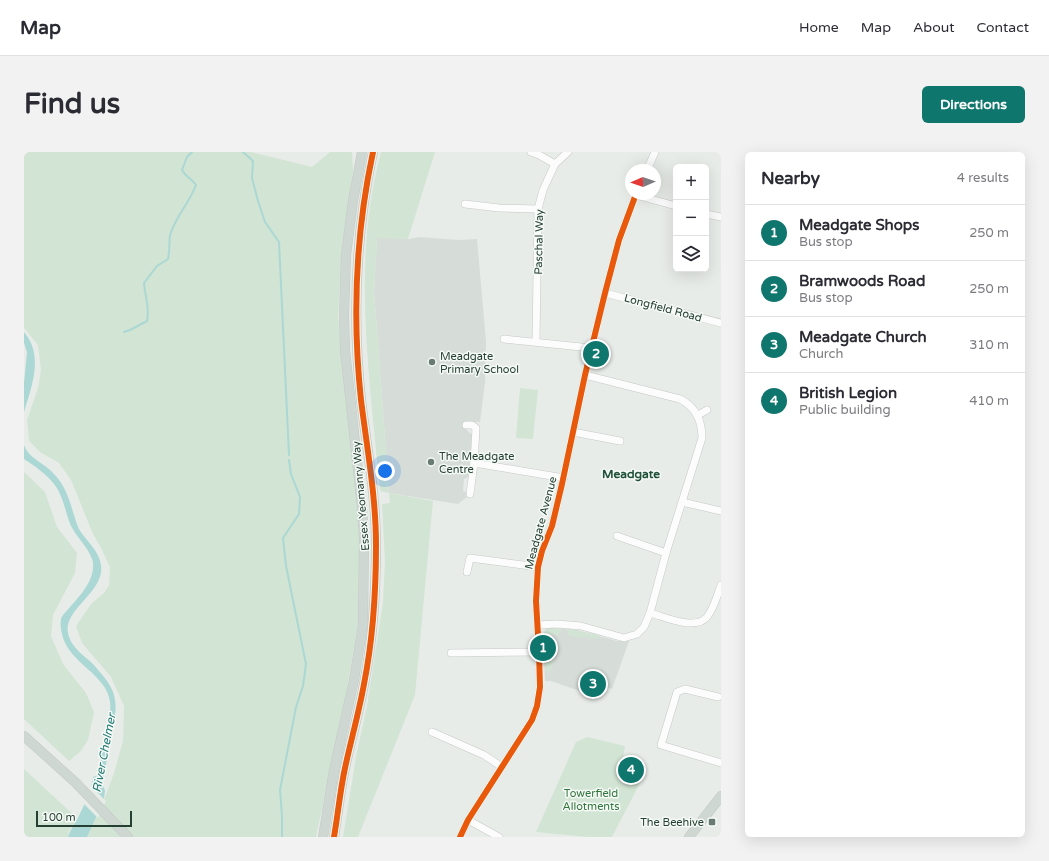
<!DOCTYPE html>
<html lang="en">
<head>
<meta charset="utf-8">
<style>
	body { margin:0; font-family:"Varela Round",sans-serif; background:#f2f2f3; color:#2b2b33 }
	.controls { position:absolute; right:12px; top:12px; display:grid; overflow:hidden; border-radius:6px; box-shadow:0 4px 16px #0002 }
	.controls button { width:36px; height:36px; display:grid; place-items:center; padding:0; border:0; border-bottom:1px solid #e1e1e2; background:#fff; color:#2b2b33; font:20px sans-serif }
	.compass { position:absolute; left:601px; top:12px; width:36px; height:36px; border-radius:50%; background:#fff; box-shadow:0 4px 16px #0002; rotate:268deg }
	.scale { position:absolute; left:12px; bottom:10px; width:96px; box-sizing:border-box; padding-left:4px; border:2px solid #254032; border-top:0; font-size:11px; line-height:14px; white-space:nowrap; color:#254032; -webkit-text-stroke:3px #f6faf7; paint-order:stroke }
	.you { position:absolute; left:361px; top:319px; width:14px; height:14px; margin:-10px; border:3px solid #fff; border-radius:50%; background:#1a73e8; box-shadow:0 0 0 6px #1a73e833 }
	.badge { display:grid; place-items:center; width:26px; height:26px; border-radius:50%; background:#0f766e; color:#fff; font-size:13px; font-weight:700 }
	.pin { position:absolute; translate:-50% -50%; border:2px solid #fff; box-shadow:0 1px 4px #0006 }
	.list { margin:0; padding:0; list-style:none }
	h2 { display:flex; justify-content:space-between; align-items:center; height:52px; margin:0; padding:0 16px; font-size:17px }
	h2 small { font-size:13px; font-weight:400; color:#7c7c81 }
	.list li { display:grid; grid-template-columns:26px 1fr auto; gap:12px; align-items:center; box-sizing:border-box; height:56px; padding:0 16px; border-top:1px solid #e1e1e2 }
	.list b { display:block; font-size:15px; white-space:nowrap }
	.list p { margin:0; font-size:13px; white-space:nowrap; color:#7c7c81 }
	.list em { font-size:13px; font-style:normal; color:#7c7c81 }
	.icon { flex:none; width:22px; height:22px; fill:none; stroke:currentColor; stroke-width:2; stroke-linecap:round; stroke-linejoin:round }
	.map { position:relative; flex:none; width:697px; height:685px; overflow:hidden; border-radius:6px }
	header { display:flex; align-items:center; gap:24px; box-sizing:border-box; height:56px; padding:0 20px; background:#fff; border-bottom:1px solid #e1e1e2 }
	header strong { font-size:19px }
	nav { display:flex; gap:22px; margin-inline-start:auto; font-size:14px }
	.intro { display:flex; align-items:center; justify-content:space-between; box-sizing:border-box; height:96px; padding:0 24px }
	h1 { margin:0; font-size:28px }
	.button { padding:10px 18px; border-radius:6px; background:#0f766e; color:#fff; font-size:14px; font-weight:700 }
	main { display:flex; gap:24px; padding:0 24px }
	aside { flex:1; background:#fff; border-radius:6px; box-shadow:0 4px 16px #0002 }
	.map>svg:first-child { display:block }
</style>
</head>
<body>
<header>
<strong>Map</strong>
<nav><a>Home</a><a>Map</a><a>About</a><a>Contact</a></nav>
</header>
<div class="intro"><h1>Find us</h1><a class="button">Directions</a></div>
<main>
<div class="map">
<svg width="697" height="685" viewBox="0 0 697 685">
	<rect width="100%" height="100%" fill="#e8ece9"/>
	<g fill="#d6ddd8">
		<path d="M 353,85 L 384,87 L 396,85 L 435,88 L 453,87 L 462,189 L 461,230 L 456,270 L 441,270 L 442,277 L 448,283 L 445,325 L 440,327 L 439,339 L 444,341 L 443,345 L 434,352 L 365,341 L 350,139 Z"/>
		<path d="M 526,476 L 553,478 L 593,489 L 605,489 L 588,537 L 565,529 L 561,541 L 527,529 L 521,529 L 519,484 L 522,477 Z"/>
	</g>
	<g fill="#d2e4d3">
		<path d="M 0,0 L 227,0 L 288,15 L 306,0 L 328,0 L 329,19 L 318,96 L 314,165 L 336,358 L 335,465 L 320,555 L 292,685 L 63,685 L 80,648 L 90,621 L 99,589 L 100,554 L 87,525 L 58,491 L 52,474 L 67,452 L 80,441 L 85,433 L 86,415 L 76,394 L 69,382 L 47,328 L 35,311 L 16,300 L 5,289 L 3,268 L 14,236 L 17,218 L 14,193 L 0,176 Z"/>
		<path d="M 357,0 L 411,0 L 384,87 L 353,86 L 350,139 L 365,341 L 409,349 L 391,543 L 334,685 L 319,685 L 332,605 L 343,554 L 359,450 L 361,409 L 358,352 L 366,351 L 365,341 L 356,339 C 346,226 327,111 357,0 Z"/>
		<path d="M 496,236 L 514,238 L 509,287 L 492,286 Z"/>
		<path d="M 0,320 L 21,340 L 33,375 L 53,401 L 51,421 L 29,463 L 27,484 L 39,512 L 62,541 L 70,560 L 64,588 L 57,599 L 45,609 L 0,567 Z"/>
		<path d="M 526,476 L 537,477 L 537,481 L 534,483 L 525,482 L 521,486 L 522,491 L 520,491 C 519,485 518,479 526,476 Z"/>
		<path d="M 544,477 L 575,483 L 574,487 C 563,484 553,486 544,483 Z"/>
		<path d="M 528,504 L 531,504 L 526,522 L 522,518 L 521,505 Z"/>
		<path d="M 563,585 L 601,594 L 596,624 L 616,631 L 588,685 L 564,685 L 512,680 L 552,590 Z"/>
		<path d="M 0,617 L 53,666 L 45,679 L 44,685 L 0,685 Z"/>
	</g>
	<g fill="#abd8d4">
		<path d="M 0,180 C 20,203 8,234 0,260 L 0,231 L 3,200 L 0,191 Z"/>
		<path d="M 0,293 C 5,307 21,311 30,322 C 40,332 45,346 49,360 C 51,365 52,371 55,377 C 62,389 75,398 77,413 C 81,440 39,457 44,481 C 47,496 60,503 70,513 C 77,522 85,529 89,540 C 95,556 89,572 86,588 C 84,603 81,618 78,632 L 81,638 L 80,648 L 63,685 L 44,685 C 46,678 50,672 54,666 C 60,653 68,638 69,625 L 74,623 L 76,620 L 76,613 C 79,595 88,567 86,550 C 83,522 44,511 38,482 C 37,478 36,472 37,467 C 38,463 43,459 46,455 C 54,446 65,434 68,422 C 69,418 70,412 68,407 C 64,395 53,386 47,374 C 41,360 40,345 30,332 C 22,322 11,314 0,307 Z"/>
	</g>
	<path fill="#e8ece9" d="M 66,633 L 82,649 L 74,666 L 58,650 Z"/>
	<g fill="none" stroke-linecap="round" stroke-linejoin="round">
		<g stroke="#abd8d4" stroke-width="2">
			<path d="M 219,0 L 229,9 L 228,26 L 234,49 L 241,70 L 255,90 L 265,303"/>
			<path d="M 100,180 L 106,178 L 123,169 C 126,157 121,144 120,131 L 133,114 L 144,107 C 146,99 145,89 146,83 C 152,64 166,50 172,33 C 168,27 161,24 158,18 L 163,5 L 168,0"/>
			<path d="M 258,685 L 258,664 L 256,638 L 272,555 L 279,534 L 282,512 L 262,414 L 259,386 L 275,362 L 276,345 L 267,322 L 265,308"/>
		</g>
		<defs>
			<g id="minor">
				<path d="M 507,0 L 515,3 L 531,12"/>
				<path d="M 623,18 L 631,0"/>
				<path d="M 612,43 L 652,54"/>
				<path d="M 441,52 L 475,56 L 514,57"/>
				<path d="M 682,62 L 697,65"/>
				<path d="M 581,141 L 697,171"/>
				<path d="M 480,187 L 567,196"/>
				<path d="M 512,189 L 514,57 L 519,38 L 531,12 L 544,0"/>
				<path d="M 674,263 L 683,258"/>
				<path d="M 442,273 L 448,273 L 452,276 L 450,311"/>
				<path d="M 549,280 L 596,289"/>
				<path d="M 446,342 L 450,311 L 540,326"/>
				<path d="M 658,350 L 697,359"/>
				<path d="M 593,384 L 642,401"/>
				<path d="M 443,420 L 446,406 L 514,415"/>
				<path d="M 626,461 C 641,465 671,479 683,465 C 690,456 693,444 697,433"/>
				<path d="M 513,473 L 533,472 L 557,474 L 600,486 L 613,482 L 620,475 L 626,461 L 642,401 L 678,286 C 678,268 672,255 656,247 L 561,223"/>
				<path d="M 427,501 L 515,500"/>
				<path d="M 694,545 L 661,537 L 653,540 L 637,593 L 697,611"/>
				<path d="M 408,580 L 460,603 L 478,615"/>
				<path d="M 444,668 L 475,685"/>
				<path d="M 436,685 L 444,668 L 508,568 L 513,554 L 516,535 L 515,500 L 512,449 L 514,415 L 518,399 L 528,374 L 538,332 L 561,223 L 581,141 L 595,88 L 612,42"/>
			</g>
			<g id="major">
				<path d="M 0,584 L 51,630 L 104,685"/>
				<path d="M 299,685 L 310,618 L 330,528 L 339,472 L 340,387 L 338,355 L 321,198 L 320,163 L 322,103 L 329,49 L 338,0"/>
				<path d="M 310,685 C 314,662 316,639 321,616 C 327,588 335,560 340,532 C 349,487 352,439 352,393 C 352,345 343,296 337,248 C 328,163 331,84 349,0"/>
				<path d="M 665,685 L 697,644"/>
			</g>
		</defs>
		<use href="#minor" stroke="#c5c9c6" stroke-width="8"/>
		<use href="#major" stroke="#c3cac6" stroke-width="10"/>
		<use href="#minor" stroke="#fcfcfc" stroke-width="7"/>
		<use href="#major" stroke="#cfd7d3" stroke-width="9"/>
		<defs>
			<g id="cycleway">
				<path d="M 310,685 C 314,662 316,639 321,616 C 327,588 335,560 340,532 C 349,487 352,439 352,393 C 352,345 343,296 337,248 C 328,163 331,84 349,0"/>
				<path d="M 436,685 L 444,668 L 508,568 L 513,554 L 516,535 L 515,500 L 512,449 L 514,415 L 518,399 L 528,374 L 538,332 L 561,223 L 581,141 L 595,88 L 612,42"/>
			</g>
		</defs>
		<use href="#cycleway" stroke="#f6faf7" stroke-width="8"/>
		<use href="#cycleway" stroke="#e8590c" stroke-width="6"/>
	</g>
	<g fill="#697c72" stroke="#f6faf7" stroke-width="1.5">
		<circle cx="408" cy="210" r="4"/>
		<circle cx="407" cy="310" r="4"/>
		<rect x="684" y="666" width="8" height="8" rx="2"/>
	</g>
	<g text-anchor="middle" dominant-baseline="central" stroke-width="3" stroke-linejoin="round" paint-order="stroke">
		<g font-size="11" fill="#254032" stroke="#f6faf7">
			<text transform="translate(515 90) rotate(-89)">Paschal Way</text>
			<text transform="translate(639 156) rotate(15)">Longfield Road</text>
			<text transform="translate(337 344) rotate(-95)">Essex Yeomanry Way</text>
			<text transform="translate(517 371) rotate(-75)">Meadgate Avenue</text>
		</g>
		<g font-size="11" fill="#254032" stroke="#f6faf7" text-anchor="start">
			<text x="416" y="204">Meadgate<tspan x="416" dy="13">Primary School</tspan></text>
			<text x="415" y="304">The Meadgate<tspan x="415" dy="13">Centre</tspan></text>
			<text x="680" y="670" text-anchor="end">The Beehive</text>
		</g>
		<g font-size="11" fill="#30753b" stroke="#f6faf7">
			<text x="567" y="641">Towerfield<tspan x="567" dy="13">Allotments</tspan></text>
		</g>
		<g font-size="12" font-weight="bold" fill="#21523a" stroke="#f6faf7">
			<text x="607" y="322">Meadgate</text>
		</g>
		<g font-size="12" font-style="italic" fill="#217a74" stroke="#f6faf7">
			<text transform="translate(80 601) rotate(-79)">River Chelmer</text>
		</g>
	</g>
</svg>
<div class="controls">
<button>+</button>
<button>−</button>
<button><svg class="icon" aria-label="layers" viewBox="0 0 24 24"><path d="M12 4l9 5-9 5-9-5zM3 14l9 5 9-5"/></svg></button>
</div>
<svg class="compass" viewBox="-18 -18 36 36"><path d="M0-13l5 13h-10z" fill="#e53935"/><path d="M0 13l5-13h-10z" fill="#7c7c81"/></svg>
<div class="scale">100 m</div>
<div class="you"></div>
<div class="pin badge" style="left:519px;top:496px">1</div>
<div class="pin badge" style="left:572px;top:202px">2</div>
<div class="pin badge" style="left:569px;top:532px">3</div>
<div class="pin badge" style="left:607px;top:618px">4</div>
</div>
<aside>
<h2>Nearby<small>4 results</small></h2>
<ul class="list">
<li><span class="badge">1</span><div><b>Meadgate Shops</b><p>Bus stop</p></div><em>250 m</em></li>
<li><span class="badge">2</span><div><b>Bramwoods Road</b><p>Bus stop</p></div><em>250 m</em></li>
<li><span class="badge">3</span><div><b>Meadgate Church</b><p>Church</p></div><em>310 m</em></li>
<li><span class="badge">4</span><div><b>British Legion</b><p>Public building</p></div><em>410 m</em></li>
</ul>
</aside>
</main>
</body>
</html>
